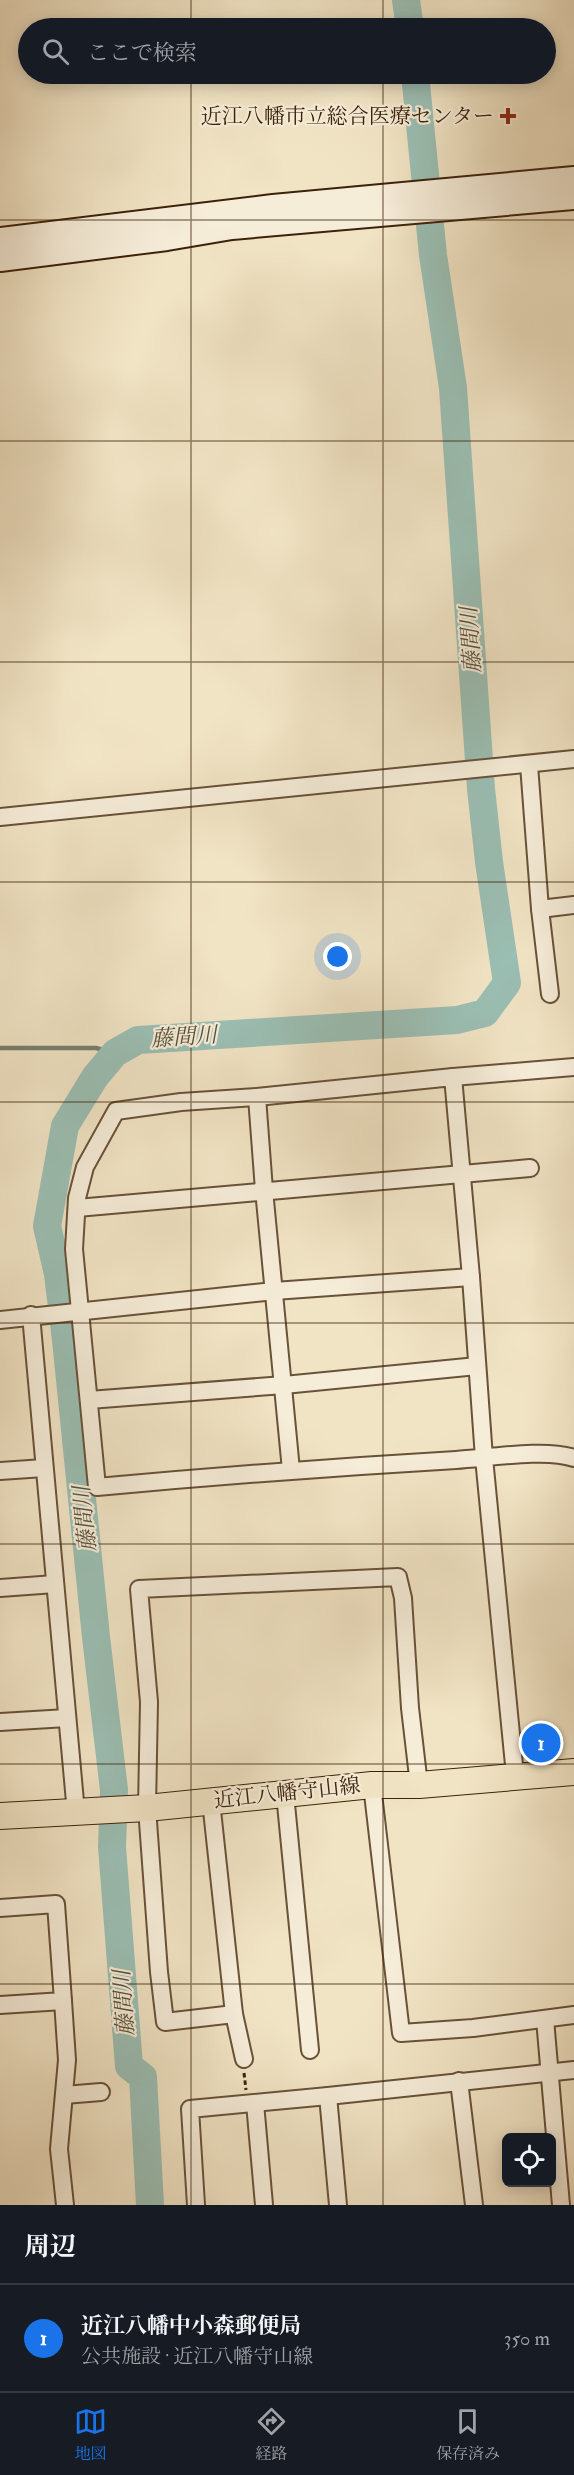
<!DOCTYPE html>
<html lang="ja">
<head>
<meta charset="utf-8">
<style>
	body { margin:0; font-family:"IM FELL Double Pica","Noto Serif JP",serif; background:#20242c; color:#f1f3f6 }
	.controls { position:absolute; right:18px; bottom:18px; display:grid; overflow:hidden; border-radius:9px; box-shadow:0 3px 15px #0003 }
	.controls button { width:54px; height:54px; display:grid; place-items:center; padding:0; border:0; border-bottom:2px solid #363941; background:#171b24; color:#f1f3f6; font:30px sans-serif }
	.you { position:absolute; left:338px; top:957px; width:21px; height:21px; margin:-15px; border:4px solid #fff; border-radius:50%; background:#1a73e8; box-shadow:0 0 0 9px #1a73e833 }
	.badge { display:grid; place-items:center; width:39px; height:39px; border-radius:50%; background:#1a73e8; color:#fff; font-size:20px; font-weight:700 }
	.pin { position:absolute; translate:-50% -50%; border:3px solid #fff; box-shadow:0 2px 6px #0006 }
	.list { margin:0; padding:0; list-style:none }
	h2 { display:flex; justify-content:space-between; align-items:center; height:78px; margin:0; padding:0 24px; font-size:26px }
	h2 small { font-size:20px; font-weight:400; color:#9ea1a6 }
	.list li { display:grid; grid-template-columns:39px 1fr auto; gap:18px; align-items:center; box-sizing:border-box; height:108px; padding:0 24px; border-top:2px solid #363941 }
	.list b { display:block; font-size:22px; white-space:nowrap }
	.list p { margin:0; font-size:20px; white-space:nowrap; color:#9ea1a6 }
	.list em { font-size:20px; font-style:normal; color:#9ea1a6 }
	.icon { flex:none; width:33px; height:33px; fill:none; stroke:currentColor; stroke-width:2; stroke-linecap:round; stroke-linejoin:round }
	.map { position:relative; flex:none; width:574px; height:2205px; overflow:hidden }
	.search { position:absolute; background:#171b24; box-shadow:0 3px 15px #0003; left:18px; right:18px; top:18px; height:66px; display:flex; align-items:center; gap:15px; box-sizing:border-box; padding:0 21px; border-radius:33px; color:#9ea1a6; font-size:22px }
	.sheet { height:186px; background:#171b24 }
	nav { display:flex; justify-content:space-around; align-items:center; box-sizing:border-box; height:84px; border-top:2px solid #363941; background:#171b24; font-size:16px; color:#9ea1a6 }
	nav a { display:grid; justify-items:center; gap:3px }
	nav .on { color:#1a73e8 }
	.map>svg:first-child { display:block }
</style>
</head>
<body>
<div class="map">
<svg width="574" height="2205" viewBox="0 0 574 2205">
	<rect width="100%" height="100%" fill="#f1e4c5"/>
	<filter id="stains"><feTurbulence type="fractalNoise" baseFrequency=".00333" numOctaves="4"/><feColorMatrix values="0 0 0 0 .2 0 0 0 0 .09 0 0 0 0 .02 0 0 0 .5 -.17"/></filter>
	<radialGradient id="worn" r=".72"><stop offset=".6" stop-color="#630" stop-opacity="0"/><stop offset="1" stop-color="#630" stop-opacity=".3"/></radialGradient>
	<g fill="none" stroke-linecap="round" stroke-linejoin="round">
		<path stroke="#758070" stroke-width="4.5" d="M 0,1048 L 96,1048 L 115,1053"/>
		<g stroke="#9bbfb4" stroke-width="28">
			<path d="M 406,0 L 410,28"/>
			<path d="M 150,2205 L 143,2077 L 129,2066 L 112,1847 L 114,1790 L 96,1637 L 66,1340 L 58,1274 L 47,1226 L 65,1126 L 95,1077 L 115,1053 L 138,1040 L 457,1020 L 485,1013 L 507,983 L 489,862 L 481,789 L 453,388 L 433,255 L 415,74"/>
		</g>
		<defs>
			<g id="street">
				<path d="M 529,765 L 540,909 L 574,905"/>
				<path d="M 0,817 L 574,759"/>
				<path d="M 540,909 L 550,994"/>
				<path d="M 453,1077 L 574,1067"/>
				<path d="M 257,1097 L 264,1190 L 291,1470"/>
				<path d="M 77,1208 L 530,1168"/>
				<path d="M 31,1315 L 76,1813"/>
				<path d="M 0,1320 L 274,1291 L 471,1277"/>
				<path d="M 89,1400 L 284,1385 L 477,1366"/>
				<path d="M 0,1471 L 44,1468"/>
				<path d="M 0,1588 L 55,1584"/>
				<path d="M 0,1722 L 67,1718"/>
				<path d="M 515,1775 L 484,1458 L 471,1277 L 453,1077 L 257,1097 L 181,1102 L 116,1111 L 85,1167 L 77,1198 L 74,1249 L 97,1487 C 217,1476 336,1467 456,1460 C 488,1458 546,1448 574,1458"/>
				<path d="M 372,1785 L 401,2033 L 473,2028 L 574,2015"/>
				<path d="M 285,1794 L 310,2050"/>
				<path d="M 211,1801 L 234,2014"/>
				<path d="M 0,1908 L 56,1904 L 63,2001 L 0,2005"/>
				<path d="M 63,2001 L 67,2060 L 59,2149 L 65,2205"/>
				<path d="M 545,2019 L 561,2205"/>
				<path d="M 244,2059 L 234,2014 L 165,2022 L 159,1972 L 147,1808 L 149,1702 L 139,1589 L 398,1577 L 403,1598 L 410,1708 L 419,1785"/>
				<path d="M 459,2081 L 474,2205"/>
				<path d="M 64,2095 L 101,2092"/>
				<path d="M 328,2096 L 574,2070"/>
				<path d="M 255,2103 L 264,2205"/>
				<path d="M 196,2205 L 190,2109 L 328,2096 L 338,2205"/>
			</g>
			<g id="secondary">
				<path d="M 0,239 L 273,206 L 574,178"/>
				<path d="M 0,260 L 167,239 L 232,228 L 574,198"/>
			</g>
			<path id="primary" d="M 0,1816 L 147,1808 L 372,1785 L 419,1785 L 574,1772"/>
		</defs>
		<use href="#street" stroke="#695238" stroke-width="20"/>
		<use href="#secondary" stroke="#3c2209" stroke-width="26"/>
		<use href="#primary" stroke="#3c2209" stroke-width="28"/>
		<path stroke="#3c2209" stroke-width="3" stroke-dasharray="4.5 3" stroke-linecap="butt" d="M 244,2073 L 246,2090"/>
		<use href="#street" stroke="#f6edd9" stroke-width="16"/>
		<use href="#secondary" stroke="#f6edd9" stroke-width="22"/>
		<use href="#primary" stroke="#f1e4c5" stroke-width="26"/>
	</g>
	<path fill="none" stroke="#3c2209" stroke-width="1.5" stroke-opacity="0.55" d="M 191,0 L 191,28M 383,0 L 383,28M 191,74 L 191,2205M 383,74 L 383,2205M 0,220 L 574,220M 0,441 L 574,441M 0,662 L 574,662M 0,882 L 574,882M 0,1102 L 574,1102M 0,1323 L 574,1323M 0,1544 L 574,1544M 0,1764 L 574,1764M 0,1984 L 574,1984"/>
	<path fill="#8f2418" stroke="#f6edd9" stroke-width="2" d="M505 107h6v6h6v6h-6v6h-6v-6h-6v-6h6z"/>
	<g text-anchor="middle" dominant-baseline="central" stroke-width="4.5" stroke-linejoin="round" paint-order="stroke">
		<g font-size="21" fill="#3c2209" stroke="#f6edd9" text-anchor="end">
			<text x="494" y="116">近江八幡市立総合医療センター</text>
		</g>
		<g font-size="21" fill="#3c2209" stroke="#f6edd9">
			<text transform="translate(287 1793) rotate(-6)">近江八幡守山線</text>
		</g>
		<g font-size="22" font-style="italic" fill="#58513c" stroke="#f6edd9">
			<text transform="translate(471 640) rotate(-94)">藤間川</text>
			<text transform="translate(184 1037) rotate(-4)">藤間川</text>
			<text transform="translate(85 1519) rotate(-96)">藤間川</text>
			<text transform="translate(124 2003) rotate(-94)">藤間川</text>
		</g>
	</g>
	<rect width="100%" height="100%" filter="url(#stains)"/>
	<rect width="100%" height="100%" fill="url(#worn)"/>
</svg>
<div class="controls">
<button><svg class="icon" aria-label="locate" viewBox="0 0 24 24"><circle cx="12" cy="12" r="6"/><path d="M12 2v4M12 18v4M2 12h4M18 12h4"/></svg></button>
</div>
<div class="you"></div>
<div class="pin badge" style="left:541px;top:1743px">1</div>
<div class="search"><svg class="icon" aria-label="search" viewBox="0 0 24 24"><circle cx="10" cy="10" r="6"/><path d="M15 15l6 6"/></svg>ここで検索</div>
</div>
<section class="sheet">
<h2>周辺<small></small></h2>
<ul class="list">
<li><span class="badge">1</span><div><b>近江八幡中小森郵便局</b><p>公共施設 · 近江八幡守山線</p></div><em>350 m</em></li>
</ul>
</section>
<nav>
<a class="on"><svg class="icon" aria-label="map" viewBox="0 0 24 24"><path d="M3 6l6-2 6 2 6-2v14l-6 2-6-2-6 2zM9 4v14M15 6v14"/></svg>地図</a>
<a><svg class="icon" aria-label="directions" viewBox="0 0 24 24"><path d="M12 3l9 9-9 9-9-9zM9 14v-3h6M13 9l2 2-2 2"/></svg>経路</a>
<a><svg class="icon" aria-label="saved" viewBox="0 0 24 24"><path d="M7 4h10v16l-5-4-5 4z"/></svg>保存済み</a>
</nav>
</body>
</html>
